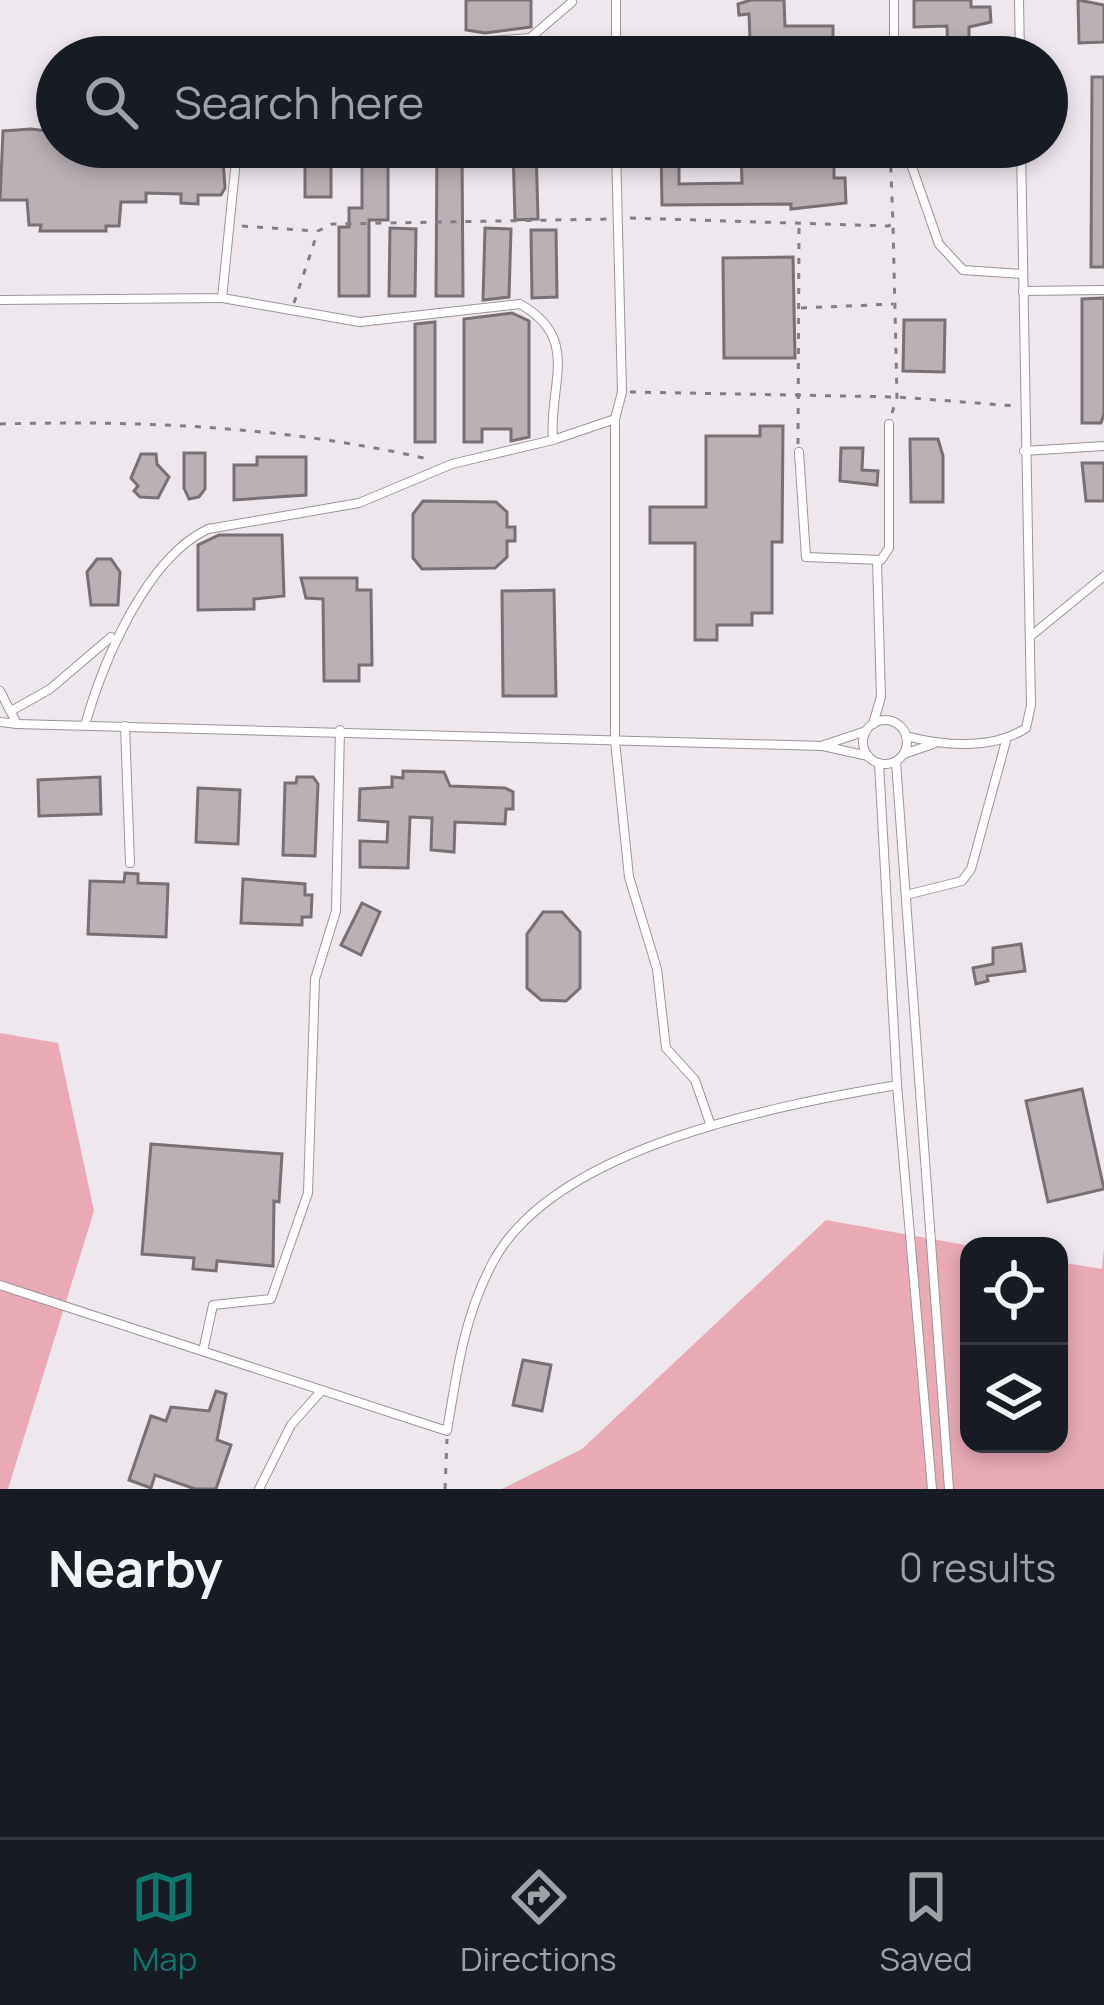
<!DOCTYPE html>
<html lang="en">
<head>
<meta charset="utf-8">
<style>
	body { margin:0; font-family:Manrope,sans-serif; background:#20242c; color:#f1f3f6 }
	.controls { position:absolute; right:36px; bottom:36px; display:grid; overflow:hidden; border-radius:24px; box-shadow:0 6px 18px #0003 }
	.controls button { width:108px; height:108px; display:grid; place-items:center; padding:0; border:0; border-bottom:3px solid #363941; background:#171b24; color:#f1f3f6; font:60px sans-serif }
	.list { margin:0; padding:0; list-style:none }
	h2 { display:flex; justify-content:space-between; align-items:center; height:156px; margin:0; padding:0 48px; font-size:51px }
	h2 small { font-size:39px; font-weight:400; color:#9ea1a6 }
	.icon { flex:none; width:66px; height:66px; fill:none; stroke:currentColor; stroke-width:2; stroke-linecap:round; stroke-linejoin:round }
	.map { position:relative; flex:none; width:1104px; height:1489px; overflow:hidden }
	.search { position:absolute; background:#171b24; box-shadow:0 6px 18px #0003; left:36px; right:36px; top:36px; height:132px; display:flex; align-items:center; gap:30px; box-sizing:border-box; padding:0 42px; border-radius:66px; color:#9ea1a6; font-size:45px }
	.sheet { height:348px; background:#171b24 }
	nav { display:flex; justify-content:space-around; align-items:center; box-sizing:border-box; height:168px; border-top:3px solid #363941; background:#171b24; font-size:33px; color:#9ea1a6 }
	nav a { display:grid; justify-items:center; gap:6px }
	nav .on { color:#0f766e }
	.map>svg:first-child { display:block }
</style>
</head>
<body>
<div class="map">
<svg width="1104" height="1489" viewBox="0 0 1104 1489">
	<rect width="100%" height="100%" fill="#efe7ee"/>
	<g fill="#e9aab6">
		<path d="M 0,1033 L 58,1043 L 94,1211 L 8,1489 L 0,1489 Z"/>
		<path d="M 826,1220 L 971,1246 L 969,1444 L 1059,1444 L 1059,1262 L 1102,1269 L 1104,1246 L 1104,1489 L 502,1489 L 582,1449 Z"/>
	</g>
	<g fill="#bab0b5" stroke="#797074" stroke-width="3">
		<path d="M 466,0 L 531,0 L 531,27 L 485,33 L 466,30 Z"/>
		<path d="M 751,0 L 784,0 L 785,26 L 833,26 L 833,53 L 781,57 L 782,38 L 750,39 L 749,14 L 739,15 L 738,4 Z"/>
		<path d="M 914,0 L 971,0 L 971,7 L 990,7 L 991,22 L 969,27 L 969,57 L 948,57 L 947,26 L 914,27 Z"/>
		<path d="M 1078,0 L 1104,5 L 1104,42 L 1079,43 Z"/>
		<path d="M 1092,77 L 1104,77 L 1104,267 L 1091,267 Z"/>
		<path d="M 31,129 L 57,132 L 57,147 L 222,147 L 225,188 L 221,195 L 198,195 L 198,204 L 181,203 L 181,194 L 146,193 L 146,202 L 121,202 L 119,226 L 106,226 L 106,231 L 40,231 L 41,225 L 29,225 L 27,200 L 0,200 L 3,131 Z"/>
		<rect x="305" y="147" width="26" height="50"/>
		<path d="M 362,147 L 388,147 L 388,220 L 369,220 L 369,296 L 339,296 L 339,227 L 349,227 L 349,208 L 362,208 Z"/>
		<path d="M 437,147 L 462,147 L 463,296 L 436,296 Z"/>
		<path d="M 513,147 L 536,147 L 538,219 L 515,220 Z"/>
		<path d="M 661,147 L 679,147 L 679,184 L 742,183 L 741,147 L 834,147 L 834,178 L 845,178 L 846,203 L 791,209 L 791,204 L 662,205 Z"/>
		<path d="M 390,228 L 416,229 L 415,296 L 389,296 Z"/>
		<path d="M 485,228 L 511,229 L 509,297 L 483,300 Z"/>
		<path d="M 531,230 L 556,230 L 557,297 L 532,298 Z"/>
		<path d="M 793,257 L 795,358 L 724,358 L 723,258 Z"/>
		<path d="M 1104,298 L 1104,414 L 1101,423 L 1082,423 L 1082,299 Z"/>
		<path d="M 512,313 L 529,321 L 529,437 L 511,441 L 511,429 L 482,429 L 482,442 L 464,442 L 464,319 Z"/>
		<path d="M 904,320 L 945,320 L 944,372 L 903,371 Z"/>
		<path d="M 435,322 L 435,442 L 415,442 L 415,324 Z"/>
		<path d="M 760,426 L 783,426 L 782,542 L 772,542 L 772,613 L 752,613 L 752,625 L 717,625 L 717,640 L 695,640 L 695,543 L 650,543 L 650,507 L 706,507 L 706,436 L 760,436 Z"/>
		<path d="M 910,439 L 938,439 L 943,456 L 943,502 L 911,502 Z"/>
		<path d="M 841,448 L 863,448 L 862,470 L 878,471 L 877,485 L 840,481 Z"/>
		<path d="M 184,453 L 205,453 L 205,489 L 199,497 L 189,499 L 184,488 Z"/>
		<path d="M 141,454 L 156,454 L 157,464 L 169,477 L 158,498 L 140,497 L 134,491 L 138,486 L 131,478 Z"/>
		<path d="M 257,457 L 306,457 L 306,495 L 234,500 L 234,465 L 257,465 Z"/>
		<path d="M 1082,463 L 1104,463 L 1104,501 L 1086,501 Z"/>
		<path d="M 423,501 L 496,502 L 507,512 L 507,527 L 515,527 L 515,541 L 507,541 L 507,557 L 495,568 L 422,569 L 413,558 L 413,514 Z"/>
		<path d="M 219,535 L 282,535 L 284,596 L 254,599 L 254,609 L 198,610 L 198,545 Z"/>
		<path d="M 97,559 L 111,559 L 120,572 L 118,605 L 91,605 L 87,572 Z"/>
		<path d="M 301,578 L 357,578 L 357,590 L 371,590 L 372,665 L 359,665 L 359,681 L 324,681 L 323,599 L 306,598 Z"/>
		<path d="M 554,590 L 556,696 L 503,696 L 502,591 Z"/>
		<path d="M 403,771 L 444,772 L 450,786 L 505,788 L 513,792 L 513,809 L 506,809 L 505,824 L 455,822 L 454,852 L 431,850 L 432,818 L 410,817 L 408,868 L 360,867 L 360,841 L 387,842 L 388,822 L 359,820 L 360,789 L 392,787 L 392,777 L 403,778 Z"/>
		<path d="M 100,777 L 101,814 L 39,816 L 38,780 Z"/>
		<path d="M 297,777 L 313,777 L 318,784 L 315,856 L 283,855 L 285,783 L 296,783 Z"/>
		<path d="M 198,788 L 240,790 L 238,844 L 196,842 Z"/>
		<path d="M 125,873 L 138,874 L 138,883 L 168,884 L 166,937 L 88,934 L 90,881 L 124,882 Z"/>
		<path d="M 243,879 L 305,884 L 305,895 L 312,895 L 311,917 L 302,917 L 302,925 L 241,923 Z"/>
		<path d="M 362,903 L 380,912 L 361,955 L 341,945 Z"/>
		<path d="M 543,912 L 562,912 L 580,932 L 580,988 L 566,1001 L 541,1000 L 527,988 L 527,934 Z"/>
		<path d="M 1021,944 L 1025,971 L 987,976 L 988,981 L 976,984 L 973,968 L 993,964 L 993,948 Z"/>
		<path d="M 1082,1089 L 1104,1189 L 1048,1202 L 1026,1101 Z"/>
		<path d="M 151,1144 L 282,1154 L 279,1202 L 274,1201 L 273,1266 L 217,1261 L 216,1271 L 193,1269 L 194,1258 L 142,1254 Z"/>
		<path d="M 523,1360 L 551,1365 L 542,1411 L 513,1405 Z"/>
		<path d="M 216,1391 L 226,1394 L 217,1440 L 231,1445 L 216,1489 L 195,1489 L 155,1475 L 151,1488 L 129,1480 L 151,1416 L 166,1421 L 171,1407 L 209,1411 Z"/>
	</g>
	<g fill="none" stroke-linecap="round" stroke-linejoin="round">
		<defs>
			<g id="lane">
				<path d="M 894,0 L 894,57"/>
				<path d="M 1019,0 L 1020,57"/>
				<path d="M 478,42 L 530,38 L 572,2"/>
				<path d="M 616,57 L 616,0"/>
				<path d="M 616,147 L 622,392 L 615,419 L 615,741 L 629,877 L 657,969 L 666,1048 L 695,1080 L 711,1126"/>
				<path d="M 905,147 L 939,244 L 963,270 L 1023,274"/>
				<path d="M 1023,291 L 1104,290"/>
				<path d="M 222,298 L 360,322 L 520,304 C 582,339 548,385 553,440 L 615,419"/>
				<path d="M 0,300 L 222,298 L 235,170"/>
				<path d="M 1024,451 L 1104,446"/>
				<path d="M 799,452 L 806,557 L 881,560 L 889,548 L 889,424"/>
				<path d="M 1032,635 L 1104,576"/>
				<path d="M 0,691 L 17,724 L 0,722"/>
				<path d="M 11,711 L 50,689 L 111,637"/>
				<circle cx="885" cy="742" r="22"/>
				<path d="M 17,724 L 823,746 L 868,756"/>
				<path d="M 873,724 L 881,697 L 877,560"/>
				<path d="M 85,725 C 103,662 146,558 208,529 L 359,503 L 452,464 L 553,440"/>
				<path d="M 125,726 L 130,863"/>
				<path d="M 906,736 C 944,746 993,750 1026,728 L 1031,705 L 1021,147"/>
				<path d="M 824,745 L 866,731"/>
				<path d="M 904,754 L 933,744"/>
				<path d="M 896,762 L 949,1489"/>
				<path d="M 879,763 L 897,1085 L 932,1489"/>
				<path d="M 906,895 L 962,881 L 971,869 L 1006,741"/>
				<path d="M 0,1285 L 447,1431 C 457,1371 464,1316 493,1262 C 555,1146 780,1105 897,1085"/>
				<path d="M 203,1351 L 213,1305 L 271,1299 L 308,1193 L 315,979 L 336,911 L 340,730"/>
				<path d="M 259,1489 L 291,1425 L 322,1390"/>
			</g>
		</defs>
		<use href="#lane" stroke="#9b949b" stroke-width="10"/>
		<g stroke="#837e83" stroke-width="3" stroke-dasharray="6 9" stroke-linecap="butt">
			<path d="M 630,218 L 888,226 L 893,224 L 890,147"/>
			<path d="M 242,226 L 316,231"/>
			<path d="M 294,303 L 318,231 L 332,224 L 609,219"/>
			<path d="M 801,308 L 893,304"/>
			<path d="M 630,392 L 897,397 L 1016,406"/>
			<path d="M 892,413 L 897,397 L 893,225"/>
			<path d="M 0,424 C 144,420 292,427 432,460"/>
			<path d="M 798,444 L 799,226"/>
			<path d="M 445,1489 L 447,1439"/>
		</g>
		<use href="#lane" stroke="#fff" stroke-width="8"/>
	</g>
</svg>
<div class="controls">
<button><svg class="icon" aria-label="locate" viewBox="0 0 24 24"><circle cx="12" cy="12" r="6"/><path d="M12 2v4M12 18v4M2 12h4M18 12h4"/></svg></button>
<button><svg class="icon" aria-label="layers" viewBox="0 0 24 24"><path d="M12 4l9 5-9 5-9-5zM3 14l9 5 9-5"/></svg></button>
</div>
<div class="search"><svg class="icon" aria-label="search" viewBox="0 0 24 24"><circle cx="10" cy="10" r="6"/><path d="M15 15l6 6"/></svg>Search here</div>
</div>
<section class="sheet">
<h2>Nearby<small>0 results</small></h2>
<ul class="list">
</ul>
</section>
<nav>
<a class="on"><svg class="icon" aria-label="map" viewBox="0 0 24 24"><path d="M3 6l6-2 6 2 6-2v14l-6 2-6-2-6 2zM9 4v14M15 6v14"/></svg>Map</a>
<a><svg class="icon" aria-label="directions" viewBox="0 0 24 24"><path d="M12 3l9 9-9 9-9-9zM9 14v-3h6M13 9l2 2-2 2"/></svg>Directions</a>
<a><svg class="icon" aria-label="saved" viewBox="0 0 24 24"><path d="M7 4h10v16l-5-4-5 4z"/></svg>Saved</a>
</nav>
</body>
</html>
